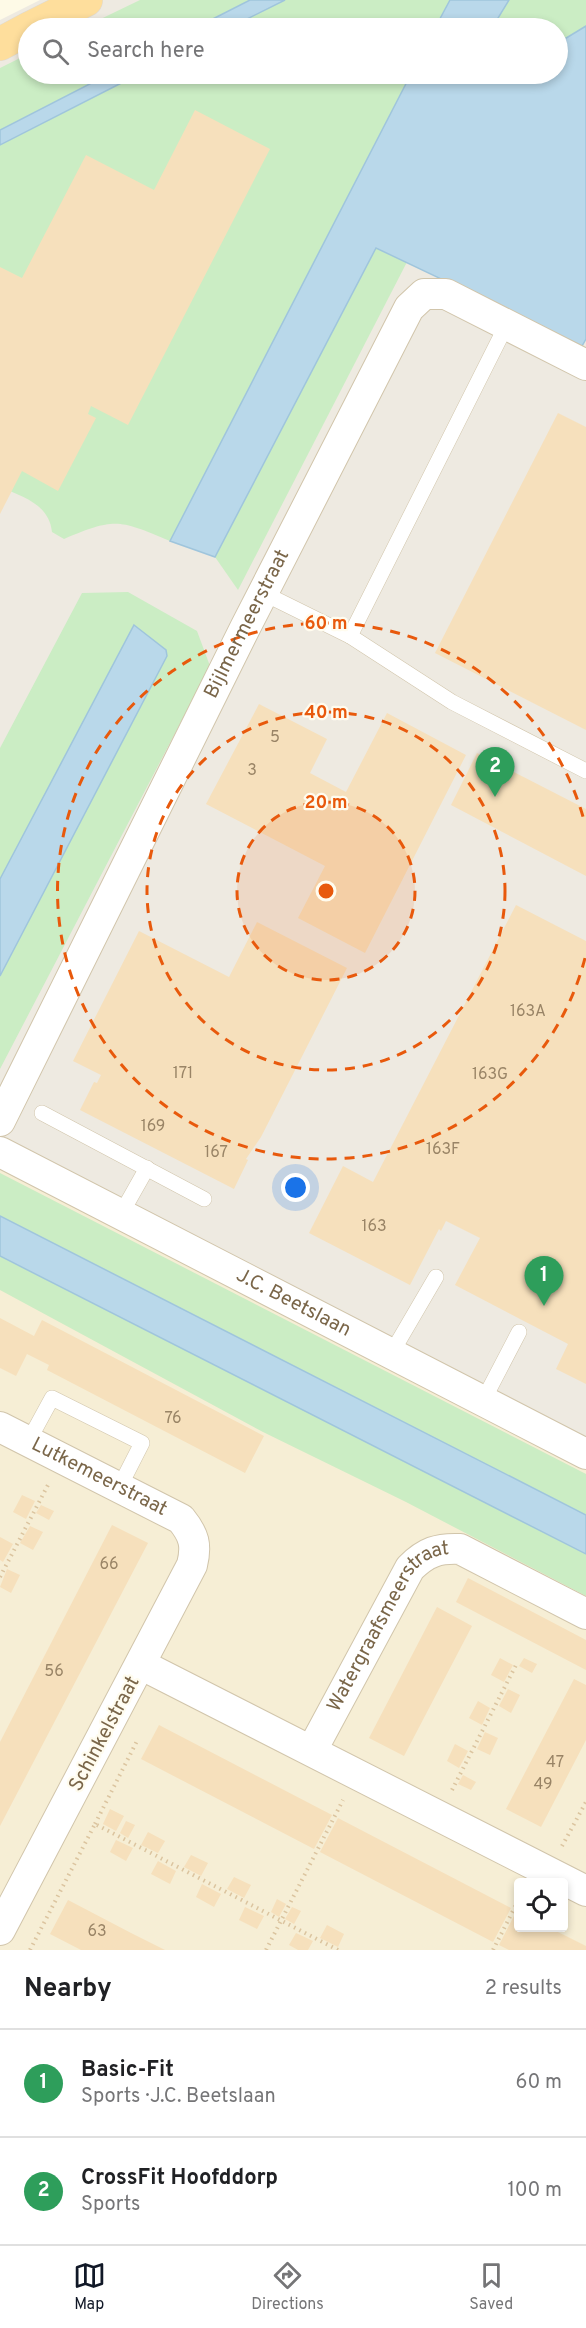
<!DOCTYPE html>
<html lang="en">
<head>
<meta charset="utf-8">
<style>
	body { margin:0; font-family:Overpass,sans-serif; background:#f6f6f6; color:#202124 }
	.controls { position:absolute; right:18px; bottom:18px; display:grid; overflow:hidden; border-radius:6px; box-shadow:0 3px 9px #0003 }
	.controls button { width:54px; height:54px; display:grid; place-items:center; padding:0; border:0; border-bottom:2px solid #e0e0e0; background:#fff; color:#202124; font:30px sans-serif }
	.you { position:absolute; left:296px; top:1188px; width:21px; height:21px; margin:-15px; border:4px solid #fff; border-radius:50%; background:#1a73e8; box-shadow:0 0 0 9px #1a73e833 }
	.badge { display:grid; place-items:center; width:39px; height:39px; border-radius:50%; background:#111827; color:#fff; font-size:20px; font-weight:700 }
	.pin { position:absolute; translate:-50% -50px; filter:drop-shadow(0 2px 3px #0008) }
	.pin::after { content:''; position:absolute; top:32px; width:21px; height:18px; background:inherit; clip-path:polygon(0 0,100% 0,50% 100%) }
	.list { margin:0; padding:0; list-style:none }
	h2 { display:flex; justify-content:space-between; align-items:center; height:78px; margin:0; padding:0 24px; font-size:26px }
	h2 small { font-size:20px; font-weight:400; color:#757577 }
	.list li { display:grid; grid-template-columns:39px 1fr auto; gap:18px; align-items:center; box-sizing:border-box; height:108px; padding:0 24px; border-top:2px solid #e0e0e0 }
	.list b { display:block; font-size:22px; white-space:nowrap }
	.list p { margin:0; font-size:20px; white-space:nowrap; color:#757577 }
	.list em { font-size:20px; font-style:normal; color:#757577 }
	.icon { flex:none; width:33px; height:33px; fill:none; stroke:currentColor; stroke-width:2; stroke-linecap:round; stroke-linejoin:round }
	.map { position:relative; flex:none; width:586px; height:1950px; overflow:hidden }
	.search { position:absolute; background:#fff; box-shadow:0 3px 9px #0003; left:18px; right:18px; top:18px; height:66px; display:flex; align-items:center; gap:15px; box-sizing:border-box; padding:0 21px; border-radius:33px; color:#757577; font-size:22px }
	.sheet { height:294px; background:#fff }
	nav { display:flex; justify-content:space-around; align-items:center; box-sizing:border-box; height:84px; border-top:2px solid #e0e0e0; background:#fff; font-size:16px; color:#757577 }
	nav a { display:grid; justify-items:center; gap:3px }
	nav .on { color:#111827 }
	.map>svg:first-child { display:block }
</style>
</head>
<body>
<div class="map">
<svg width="586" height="1950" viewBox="0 0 586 1950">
	<rect width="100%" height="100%" fill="#fefae7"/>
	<path fill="#f6eed5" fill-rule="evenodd" d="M 0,1144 L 586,1450 L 586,1950 L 0,1950 ZM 518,1882 L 564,1882 L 564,1928 L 518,1928 Z"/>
	<path fill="#eeeae1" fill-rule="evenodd" d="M 40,0 L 586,0 L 586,1450 L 0,1144 L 0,20 ZM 28,28 L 558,28 L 558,74 L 28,74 Z"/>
	<g fill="#cbedc4">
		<path d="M 140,0 L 250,0 L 195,28 L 82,28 Z"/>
		<path d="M 285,0 L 450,0 L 435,28 L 229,28 Z"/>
		<path d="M 509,0 L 586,0 L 586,26 L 558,43 L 558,28 L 492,28 Z"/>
		<path d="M 28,54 L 28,74 L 109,74 L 0,130 L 0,68 Z"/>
		<path d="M 139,74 L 411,74 L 170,541 C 119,520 116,517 64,539 L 52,532 C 49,504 23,497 0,487 L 0,145 Z"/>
		<path d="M 376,248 L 407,262 L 238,590 L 215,557 Z"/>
		<path d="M 128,592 L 197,631 L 210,666 L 0,1069 L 0,976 L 166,656 L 0,879 L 0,748 L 82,593 Z"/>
		<path d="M 0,1173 L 586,1474 L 586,1515 L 0,1216 Z"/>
		<path d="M 0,1256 L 586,1554 L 586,1596 L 406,1502 L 263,1432 L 0,1290 Z"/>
	</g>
	<g fill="#b9d8ea" stroke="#9fc5dc" stroke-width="1.5">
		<path d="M 250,0 L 285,0 L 229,28 L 195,28 Z"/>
		<path d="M 450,0 L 509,0 L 492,28 L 435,28 Z"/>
		<path d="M 586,26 L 586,339 L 582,346 L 376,248 L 215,557 L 170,541 L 411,74 L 558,74 L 558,43 Z"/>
		<path d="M 109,74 L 139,74 L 0,145 L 0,130 Z"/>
		<path d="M 134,625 L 166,650 L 167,656 L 0,976 L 0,879 Z"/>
		<path d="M 0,1216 L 586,1515 L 586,1554 L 0,1256 Z"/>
	</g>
	<g fill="#f6e0bc">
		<path d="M 195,110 L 270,149 L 128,425 L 91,406 L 88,414 L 96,418 L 58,491 L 22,471 L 0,514 L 0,267 L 22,278 L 86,155 L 154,190 Z"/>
		<path d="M 558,413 L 586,427 L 586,730 L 435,653 Z"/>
		<path d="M 259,704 L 327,739 L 310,773 L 346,792 L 387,713 L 466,755 L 365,953 L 298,918 L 325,866 L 206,804 Z"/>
		<path d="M 477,753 L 586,809 L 586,876 L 451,805 Z"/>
		<path d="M 516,905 L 586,941 L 586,1384 L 556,1369 L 568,1344 L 455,1285 L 480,1238 L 446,1221 L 441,1231 L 439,1229 L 410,1285 L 309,1233 L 343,1166 L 373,1182 Z"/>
		<path d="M 257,922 L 347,968 L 261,1137 L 246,1159 L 248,1160 L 234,1189 L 80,1110 L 94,1082 L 97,1083 L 101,1075 L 73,1061 L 139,931 L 229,977 Z"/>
		<path d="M 0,1318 L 34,1336 L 42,1320 L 264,1436 L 245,1473 L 47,1370 L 49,1365 L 27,1354 L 16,1376 L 0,1368 Z"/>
		<path d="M 22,1495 L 35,1501 L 26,1519 L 13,1512 Z"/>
		<path d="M 41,1505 L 54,1511 L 49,1520 L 36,1513 Z"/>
		<path d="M 112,1525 L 148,1543 L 0,1826 L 0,1742 Z"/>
		<path d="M 30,1526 L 43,1532 L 33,1550 L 20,1543 Z"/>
		<path d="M 0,1537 L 13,1544 L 3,1562 L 0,1560 Z"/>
		<path d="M 7,1569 L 20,1575 L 11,1593 L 0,1587 Z"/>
		<path d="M 468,1578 L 586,1640 L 586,1670 L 456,1602 Z"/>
		<path d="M 437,1607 L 472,1626 L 404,1756 L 369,1738 Z"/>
		<path d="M 500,1658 L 513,1665 L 504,1682 L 491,1675 Z"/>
		<path d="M 524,1658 L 537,1664 L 532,1673 L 519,1666 Z"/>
		<path d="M 574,1679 L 586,1685 L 586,1740 L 541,1827 L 506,1809 Z"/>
		<path d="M 508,1689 L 520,1695 L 511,1713 L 499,1706 Z"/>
		<path d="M 478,1701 L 490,1708 L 482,1725 L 469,1718 Z"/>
		<path d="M 159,1725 L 332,1815 L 314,1849 L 141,1759 Z"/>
		<path d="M 485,1732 L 498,1738 L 490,1755 L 477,1749 Z"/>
		<path d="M 455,1744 L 468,1751 L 459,1768 L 447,1761 Z"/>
		<path d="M 463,1775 L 476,1782 L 471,1790 L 458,1784 Z"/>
		<path d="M 110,1809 L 124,1816 L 116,1831 L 103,1824 Z"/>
		<path d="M 338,1818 L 511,1908 L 493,1942 L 320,1852 Z"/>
		<path d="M 126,1821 L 135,1825 L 128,1838 L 120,1833 Z"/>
		<path d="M 148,1832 L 165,1841 L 158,1853 L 141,1845 Z"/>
		<path d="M 116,1840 L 133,1848 L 126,1861 L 110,1852 Z"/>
		<path d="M 191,1855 L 208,1863 L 201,1876 L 184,1867 Z"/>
		<path d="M 158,1861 L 176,1871 L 170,1884 L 151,1874 Z"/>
		<path d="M 234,1877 L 251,1885 L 244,1898 L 227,1889 Z"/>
		<path d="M 202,1884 L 221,1894 L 214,1907 L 196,1897 Z"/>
		<path d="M 277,1899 L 286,1904 L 279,1917 L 271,1912 Z"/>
		<path d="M 68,1900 L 133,1934 L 165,1950 L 81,1950 L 50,1934 Z"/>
		<path d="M 245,1907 L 264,1916 L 257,1929 L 239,1920 Z"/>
		<path d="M 292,1907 L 301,1911 L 294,1924 L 285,1919 Z"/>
		<path d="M 518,1908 L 518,1928 L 550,1928 L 586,1946 L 586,1950 L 509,1950 L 499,1945 Z"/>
		<path d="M 327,1925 L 344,1934 L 338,1947 L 320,1938 Z"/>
		<path d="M 296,1933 L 313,1941 L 308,1950 L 298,1950 L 289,1945 Z"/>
	</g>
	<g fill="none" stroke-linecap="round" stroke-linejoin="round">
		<defs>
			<g id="service">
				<path d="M 263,593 L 350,636 L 507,324"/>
				<path d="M 350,636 L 452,702 L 586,771"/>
				<path d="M 42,1113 L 204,1199"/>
				<path d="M 121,1214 L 147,1168"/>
				<path d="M 391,1354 L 436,1277"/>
				<path d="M 483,1401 L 519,1332"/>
				<path d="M 28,1442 L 52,1398 L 142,1443 L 119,1488"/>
			</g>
			<g id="minor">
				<path id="s1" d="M 0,1121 L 245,628 L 409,308 L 424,294 L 446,294 L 586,365"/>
				<path id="s2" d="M 0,1152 L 586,1454"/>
				<path id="s3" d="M 0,1427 L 181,1519 C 194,1535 197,1545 192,1565 L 0,1930"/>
				<path d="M 142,1665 L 586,1891"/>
				<path id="s4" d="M 312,1750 L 410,1568 C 426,1552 438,1548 460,1549 L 586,1614"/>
			</g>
			<g id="trunk">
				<path d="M 30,28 L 86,0"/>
				<path d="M 0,44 L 28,29"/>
			</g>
		</defs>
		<use href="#service" stroke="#d1c5ab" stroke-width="16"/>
		<use href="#minor" stroke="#d1c5ab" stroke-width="32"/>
		<use href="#trunk" stroke="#dfdad3" stroke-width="34"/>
		<g stroke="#dbc49f" stroke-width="4" stroke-dasharray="1.5 4.5" stroke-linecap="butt">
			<path d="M 0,1577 L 49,1483"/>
			<path d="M 452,1790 L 516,1665"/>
			<path d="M 95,1824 L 138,1739"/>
			<path d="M 562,1846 L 586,1802"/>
			<path d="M 30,1950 L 95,1824 L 338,1950"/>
			<path d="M 266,1950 L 343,1800"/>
			<path d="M 493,1950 L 518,1901"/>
		</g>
		<use href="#service" stroke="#fff" stroke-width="15"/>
		<use href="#minor" stroke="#fff" stroke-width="30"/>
		<use href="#trunk" stroke="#fede9c" stroke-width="33"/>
	</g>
	<circle cx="326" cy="891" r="89" fill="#e8590c" fill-opacity=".12"/>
	<g fill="none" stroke="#e8590c" stroke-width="3" stroke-dasharray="10 8">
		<circle cx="326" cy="891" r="89"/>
		<circle cx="326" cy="891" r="179"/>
		<path d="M585 958A268 268 0 1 1 585 824"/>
	</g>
	<g text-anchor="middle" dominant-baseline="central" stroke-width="4.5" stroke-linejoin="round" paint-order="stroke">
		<g font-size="16" fill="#998466">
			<text x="275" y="738">5</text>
			<text x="252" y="771">3</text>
			<text x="528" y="1012">163A</text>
			<text x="183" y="1074">171</text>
			<text x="490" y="1075">163G</text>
			<text x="153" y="1127">169</text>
			<text x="443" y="1150">163F</text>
			<text x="216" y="1153">167</text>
			<text x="374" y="1227">163</text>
			<text x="173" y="1419">76</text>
			<text x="109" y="1565">66</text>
			<text x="54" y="1672">56</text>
			<text x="555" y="1763">47</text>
			<text x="543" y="1785">49</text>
			<text x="97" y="1932">63</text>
		</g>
		<g font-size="20" fill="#7a6649" stroke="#fffcef">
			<text stroke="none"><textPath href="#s1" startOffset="555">Bijlmermeerstraat</textPath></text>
			<text stroke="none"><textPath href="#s2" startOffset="330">J.C. Beetslaan</textPath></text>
			<text stroke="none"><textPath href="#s3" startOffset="111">Lutkemeerstraat</textPath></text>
			<text stroke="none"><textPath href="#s4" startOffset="148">Watergraafsmeerstraat</textPath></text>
			<text transform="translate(105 1734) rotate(-62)">Schinkelstraat</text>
		</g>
	</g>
	<circle cx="326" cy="891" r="9" fill="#e8590c" stroke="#fffcef" stroke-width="3"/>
	<g font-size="18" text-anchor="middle" font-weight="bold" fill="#e8590c" stroke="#fffcef" stroke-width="4.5" stroke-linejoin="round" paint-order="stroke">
		<text x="326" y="629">60 m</text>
		<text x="326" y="718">40 m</text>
		<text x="326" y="808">20 m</text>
	</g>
</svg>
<div class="controls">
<button><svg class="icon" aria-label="locate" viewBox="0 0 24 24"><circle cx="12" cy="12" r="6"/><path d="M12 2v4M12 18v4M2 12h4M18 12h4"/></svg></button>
</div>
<div class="you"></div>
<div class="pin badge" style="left:544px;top:1306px;background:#2e9e5b">1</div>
<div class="pin badge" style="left:495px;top:797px;background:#2e9e5b">2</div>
<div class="search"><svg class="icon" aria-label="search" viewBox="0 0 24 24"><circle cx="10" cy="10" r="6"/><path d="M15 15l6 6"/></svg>Search here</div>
</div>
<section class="sheet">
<h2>Nearby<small>2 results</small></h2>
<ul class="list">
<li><span class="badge" style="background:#2e9e5b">1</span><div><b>Basic-Fit</b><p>Sports · J.C. Beetslaan</p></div><em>60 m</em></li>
<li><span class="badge" style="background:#2e9e5b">2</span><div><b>CrossFit Hoofddorp</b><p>Sports</p></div><em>100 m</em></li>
</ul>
</section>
<nav>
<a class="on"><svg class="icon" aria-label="map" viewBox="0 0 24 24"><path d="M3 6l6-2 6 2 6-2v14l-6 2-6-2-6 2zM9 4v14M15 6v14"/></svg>Map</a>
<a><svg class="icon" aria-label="directions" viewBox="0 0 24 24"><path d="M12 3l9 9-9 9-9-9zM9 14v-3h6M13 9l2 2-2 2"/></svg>Directions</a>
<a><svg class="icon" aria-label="saved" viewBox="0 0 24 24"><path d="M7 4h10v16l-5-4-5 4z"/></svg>Saved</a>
</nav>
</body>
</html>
